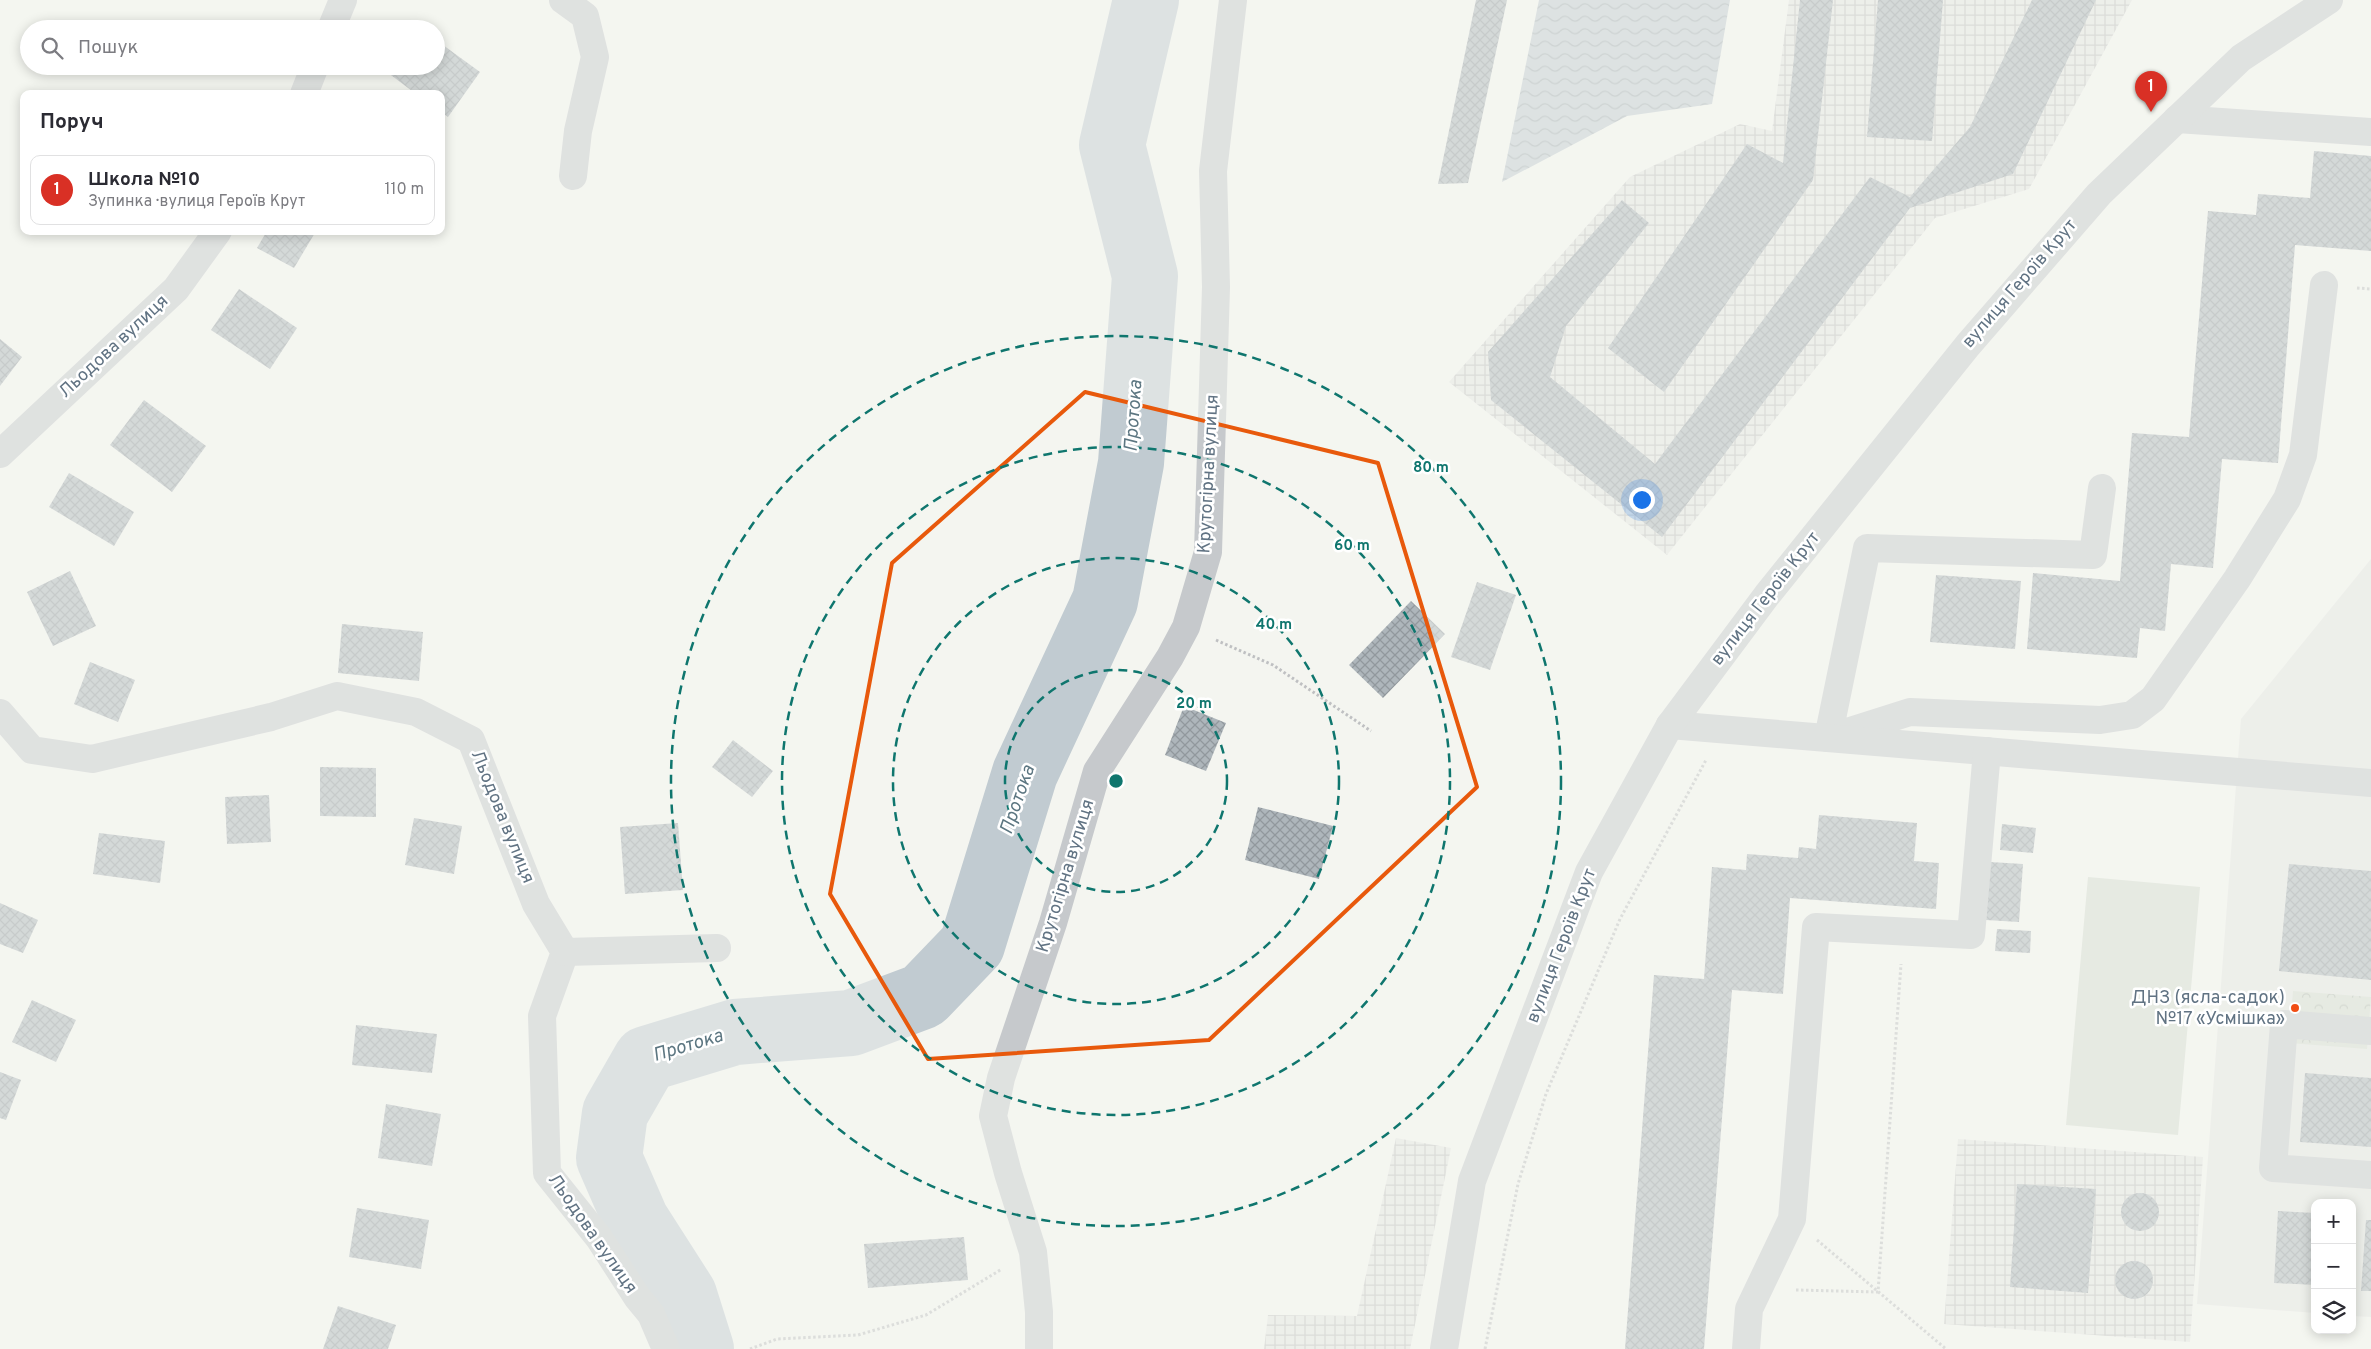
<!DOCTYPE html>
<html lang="uk">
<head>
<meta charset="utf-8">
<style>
	body { margin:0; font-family:Overpass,sans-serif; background:#f7f7f7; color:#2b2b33 }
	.controls { position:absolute; right:15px; bottom:15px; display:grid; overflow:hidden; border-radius:10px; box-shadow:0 2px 12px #0003 }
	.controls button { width:45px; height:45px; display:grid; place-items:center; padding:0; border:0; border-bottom:1px solid #e1e1e2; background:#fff; color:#2b2b33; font:25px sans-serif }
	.you { position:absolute; left:1641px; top:499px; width:18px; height:18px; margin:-12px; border:4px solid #fff; border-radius:50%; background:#1a73e8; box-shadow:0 0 0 8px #1a73e833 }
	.badge { display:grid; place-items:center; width:32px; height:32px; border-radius:50%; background:#d93025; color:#fff; font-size:16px; font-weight:700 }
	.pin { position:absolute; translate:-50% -41px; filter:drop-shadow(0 1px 2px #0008) }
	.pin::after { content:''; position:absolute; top:26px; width:18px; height:15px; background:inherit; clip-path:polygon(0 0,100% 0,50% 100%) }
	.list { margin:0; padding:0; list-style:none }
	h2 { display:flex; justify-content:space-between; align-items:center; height:65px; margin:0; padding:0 20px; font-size:21px }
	h2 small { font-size:16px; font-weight:400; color:#7c7c81 }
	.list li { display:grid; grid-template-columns:32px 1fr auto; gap:15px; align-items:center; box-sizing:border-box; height:70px; margin:0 10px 10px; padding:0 10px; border:1px solid #e1e1e2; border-radius:10px }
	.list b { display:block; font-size:19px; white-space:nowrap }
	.list p { margin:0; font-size:16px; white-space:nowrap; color:#7c7c81 }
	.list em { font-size:16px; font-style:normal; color:#7c7c81 }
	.icon { flex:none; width:28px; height:28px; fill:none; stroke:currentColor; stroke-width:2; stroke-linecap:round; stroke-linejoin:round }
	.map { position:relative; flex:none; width:2371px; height:1349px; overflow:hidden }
	.search { position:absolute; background:#fff; box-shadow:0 2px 12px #0003; left:20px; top:20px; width:425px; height:55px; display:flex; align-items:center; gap:12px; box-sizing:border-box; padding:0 18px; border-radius:28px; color:#7c7c81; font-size:19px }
	.panel { position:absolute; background:#fff; box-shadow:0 2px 12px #0003; left:20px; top:90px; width:425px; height:145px; border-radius:10px }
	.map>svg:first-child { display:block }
</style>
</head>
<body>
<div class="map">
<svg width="2371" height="1349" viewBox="0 0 2371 1349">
	<defs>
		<pattern id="industrial-grid" width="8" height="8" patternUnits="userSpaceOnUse" patternTransform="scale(1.25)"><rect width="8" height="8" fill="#e5e6e3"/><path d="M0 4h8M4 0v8" fill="none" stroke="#bdbfbd"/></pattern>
		<pattern id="forest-crowns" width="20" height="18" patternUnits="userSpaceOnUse" patternTransform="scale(1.25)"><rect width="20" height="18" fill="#d5dcd0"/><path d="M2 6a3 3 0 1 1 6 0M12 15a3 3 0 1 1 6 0" fill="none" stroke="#b0b7ae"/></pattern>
		<pattern id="water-waves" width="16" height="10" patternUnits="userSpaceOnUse" patternTransform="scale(1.25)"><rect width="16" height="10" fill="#c1cbd1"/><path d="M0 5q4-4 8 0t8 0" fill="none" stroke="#a0a9af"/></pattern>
		<pattern id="building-cross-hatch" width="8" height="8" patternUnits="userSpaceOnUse" patternTransform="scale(1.25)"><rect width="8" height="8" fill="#aeb6bb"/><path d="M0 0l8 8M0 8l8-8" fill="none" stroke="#91989d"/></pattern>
	</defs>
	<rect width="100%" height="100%" fill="#f4f5f0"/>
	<path fill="#e5e6e3" d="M 2371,559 L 2371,1317 L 2352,1316 L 2352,1203 L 2315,1203 L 2315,1313 L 2197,1304 L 2241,719 Z"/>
	<g fill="url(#industrial-grid)">
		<path d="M 1789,0 L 2132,0 L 2029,189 L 1935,218 L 1667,555 L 1449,382 L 1630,177 L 1740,124 L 1772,131 Z"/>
		<path d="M 1396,1138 L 1451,1148 L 1410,1349 L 1264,1349 L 1268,1315 L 1357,1316 Z"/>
		<path d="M 1958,1139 L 2203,1157 L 2190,1342 L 1944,1324 Z"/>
	</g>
	<path fill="url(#forest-crowns)" d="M 2293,991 L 2371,997 L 2367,1049 L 2289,1043 Z"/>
	<path fill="#d5dcd0" d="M 2088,877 L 2200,887 L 2178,1135 L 2066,1125 Z"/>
	<path fill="url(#water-waves)" d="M 1539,0 L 1730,0 L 1712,104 L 1627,116 L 1502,182 Z"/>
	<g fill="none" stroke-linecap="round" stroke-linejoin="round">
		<path stroke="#c1cbd1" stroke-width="66" d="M 701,1349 L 684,1295 L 636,1220 L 609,1158 L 615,1113 L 646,1059 L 735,1032 L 851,1023 L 923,996 L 972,945 L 1025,773 L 1105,601 L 1131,463 L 1145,276 L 1112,145 L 1146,0"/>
	</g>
	<g fill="url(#building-cross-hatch)">
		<path d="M 1476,0 L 1507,0 L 1468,183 L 1438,184 Z"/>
		<path d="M 1800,0 L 1833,0 L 1813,180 L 1664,392 L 1608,348 L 1747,144 L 1783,163 Z"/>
		<path d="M 1878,0 L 1943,0 L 1932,141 L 1867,137 Z"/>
		<path d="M 2032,0 L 2096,0 L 2013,174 L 1910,208 L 1662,537 L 1491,400 L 1488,352 L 1622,200 L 1649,223 L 1566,326 L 1550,377 L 1655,464 L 1870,177 L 1910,197 L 1970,127 Z"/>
		<path d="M 413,23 L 421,29 L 408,29 Z"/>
		<path d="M 436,40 L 480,72 L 448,117 L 441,112 L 441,94 L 416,94 L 379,66 L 436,66 Z"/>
		<path d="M 2314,151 L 2371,156 L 2371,251 L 2295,245 L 2278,463 L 2222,459 L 2213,568 L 2171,564 L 2165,631 L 2140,628 L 2137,658 L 2027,649 L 2033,573 L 2120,581 L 2132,433 L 2189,437 L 2208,211 L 2256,215 L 2258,194 L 2310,198 Z"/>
		<path d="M 267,231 L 316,231 L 294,268 L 257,248 Z"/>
		<path d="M 239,289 L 297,328 L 270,369 L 211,330 Z"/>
		<path d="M 0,339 L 22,357 L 0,386 Z"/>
		<path d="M 144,400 L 206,446 L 172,492 L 110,445 Z"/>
		<path d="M 69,473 L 134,512 L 114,546 L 49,507 Z"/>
		<path d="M 70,571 L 96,626 L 53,646 L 27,592 Z"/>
		<path d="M 1936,575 L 2021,581 L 2015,649 L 1930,642 Z"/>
		<path d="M 1477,582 L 1516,595 L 1490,670 L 1451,657 Z"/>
		<path d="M 1411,601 L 1445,634 L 1383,698 L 1349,665 Z"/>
		<path d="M 342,624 L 423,632 L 419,681 L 338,673 Z"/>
		<path d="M 90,662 L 135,680 L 118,722 L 74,704 Z"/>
		<path d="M 1184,706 L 1226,723 L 1206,771 L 1165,755 Z"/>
		<path d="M 733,740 L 773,771 L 752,797 L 712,767 Z"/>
		<path d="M 320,767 L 376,768 L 376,817 L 320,816 Z"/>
		<path d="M 269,795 L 271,842 L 227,844 L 225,797 Z"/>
		<path d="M 1258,807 L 1333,826 L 1319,879 L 1245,860 Z"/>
		<path d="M 1819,815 L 1917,823 L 1914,861 L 1939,863 L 1936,909 L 1790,898 L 1783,994 L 1732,990 L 1704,1349 L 1625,1349 L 1654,975 L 1704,979 L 1712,867 L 1746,870 L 1747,854 L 1798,858 L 1799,847 L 1816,849 Z"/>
		<path d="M 414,818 L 462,826 L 454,874 L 405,865 Z"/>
		<path d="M 678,823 L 683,890 L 625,894 L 620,827 Z"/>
		<path d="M 2002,824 L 2036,828 L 2033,853 L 2000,850 Z"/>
		<path d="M 99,833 L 165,841 L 160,883 L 93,874 Z"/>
		<path d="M 1990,862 L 2023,864 L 2019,922 L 1986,920 Z"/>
		<path d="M 2289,864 L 2371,871 L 2371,980 L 2279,971 Z"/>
		<path d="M 0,903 L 38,920 L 23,953 L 0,944 Z"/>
		<path d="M 1997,929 L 2031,931 L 2030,953 L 1995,951 Z"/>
		<path d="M 32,1000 L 76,1020 L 56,1062 L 12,1042 Z"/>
		<path d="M 356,1025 L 437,1034 L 432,1073 L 352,1065 Z"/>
		<path d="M 0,1072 L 21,1080 L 6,1120 L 0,1118 Z"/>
		<path d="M 2305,1073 L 2371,1078 L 2371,1147 L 2300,1142 Z"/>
		<path d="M 386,1104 L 441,1114 L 432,1166 L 378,1158 Z"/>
		<path d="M 2017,1184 L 2096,1189 L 2088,1293 L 2010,1287 Z"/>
		<circle cx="2140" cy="1212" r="19"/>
		<path d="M 357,1208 L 429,1220 L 421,1269 L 349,1257 Z"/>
		<path d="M 2278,1211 L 2315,1213 L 2315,1285 L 2274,1283 Z"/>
		<path d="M 2366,1220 L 2371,1220 L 2371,1291 L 2361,1291 Z"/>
		<path d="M 964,1237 L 968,1280 L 868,1288 L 864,1244 Z"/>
		<circle cx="2134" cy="1280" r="19"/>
		<path d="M 338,1306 L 396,1325 L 388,1349 L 323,1349 Z"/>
	</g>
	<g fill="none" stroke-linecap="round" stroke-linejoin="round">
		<g stroke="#bfc0c2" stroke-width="3" stroke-dasharray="2.5 2.5" stroke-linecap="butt">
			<path d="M 2357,288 L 2371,289"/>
			<path d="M 1216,640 L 1273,665 L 1371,731"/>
			<path d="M 1817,1240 L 1946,1349"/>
			<path d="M 1796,1290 L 1878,1292 L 1901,964"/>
			<path d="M 750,1349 L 777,1339 L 858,1335 L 926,1315 L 1002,1269"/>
			<path d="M 1485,1349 L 1518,1184 L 1546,1094 L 1620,919 L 1706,760"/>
		</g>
		<g stroke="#c6c9cc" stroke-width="28">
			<path d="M 563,0 L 585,16 L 595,57 L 578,131 L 573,176"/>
			<path d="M 331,29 L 343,0"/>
			<path d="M 304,94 L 315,66"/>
			<path d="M 2177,119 L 2371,132"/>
			<path d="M 0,454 L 176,289 L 218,231"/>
			<path d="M 2102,488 L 2093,555 L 1867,548 L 1828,738 L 1910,712 L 2100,720 L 2132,715 L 2153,699 L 2237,579 L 2287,499 L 2303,455 L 2324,285"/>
			<path d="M 0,713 L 32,750 L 92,759 L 271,717 L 337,696 L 416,712 L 471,740 L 536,904 L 565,952 L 542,1016 L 547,1173 L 599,1238 L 637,1297 L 651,1314 L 666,1349"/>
			<path d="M 1670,725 L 2371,783"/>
			<path d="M 565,952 L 717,948"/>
			<path d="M 2371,1031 L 2284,1024 L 2273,1168 L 2371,1175"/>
			<path d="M 1039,1349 L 1039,1312 L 1033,1252 L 1008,1173 L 993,1116 L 1001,1078 L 1053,923 L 1097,771 L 1170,657 L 1186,627 L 1208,552 L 1216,287 L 1213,171 L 1233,0"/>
			<path d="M 1444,1349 L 1472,1181 L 1589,872 L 1670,725 L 1767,595 L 1968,345 L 2099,194 L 2241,58 L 2329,0"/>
			<path d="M 1746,1349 L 1749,1309 L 1792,1219 L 1816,927 L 1971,935 L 1987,751"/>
		</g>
	</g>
	<path d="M0 0H2371V1349H0ZM 1085,392 L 1378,463 L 1477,787 L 1209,1040 L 928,1059 L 830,894 L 892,563 Z" fill="#f4f5f0" fill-opacity=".55" fill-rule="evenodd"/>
	<path fill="none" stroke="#e8590c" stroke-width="4" stroke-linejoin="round" d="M 1085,392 L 1378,463 L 1477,787 L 1209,1040 L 928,1059 L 830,894 L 892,563 Z"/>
	<g fill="none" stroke="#0f766e" stroke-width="2.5" stroke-dasharray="9 6">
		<circle cx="1116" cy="781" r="111"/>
		<circle cx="1116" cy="781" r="223"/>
		<circle cx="1116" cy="781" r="334"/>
		<circle cx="1116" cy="781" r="445"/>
	</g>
	<circle fill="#f14d13" stroke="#fff" stroke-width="2" cx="2295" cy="1008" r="5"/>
	<g text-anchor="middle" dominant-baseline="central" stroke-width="5" stroke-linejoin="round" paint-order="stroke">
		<g font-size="18" fill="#617383" stroke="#fff">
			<text transform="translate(2020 284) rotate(-49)">вулиця Героїв Крут</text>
			<text transform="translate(114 347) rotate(-43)">Льодова вулиця</text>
			<text transform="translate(1209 474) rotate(-87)">Крутогірна вулиця</text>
			<text transform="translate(1766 599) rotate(-52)">вулиця Героїв Крут</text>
			<text transform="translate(502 817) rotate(68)">Льодова вулиця</text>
			<text transform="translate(1066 876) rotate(-73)">Крутогірна вулиця</text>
			<text transform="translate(1562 946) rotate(-69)">вулиця Героїв Крут</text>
			<text transform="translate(592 1234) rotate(55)">Льодова вулиця</text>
		</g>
		<g font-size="18" fill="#617383" stroke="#fff" text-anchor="end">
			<text x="2285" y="998">ДНЗ (ясла-садок)<tspan x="2285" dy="21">№17 «Усмішка»</tspan></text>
		</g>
		<g font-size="19" font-style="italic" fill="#5c7681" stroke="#fff">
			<text transform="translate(1134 416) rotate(-86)">Протока</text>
			<text transform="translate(1018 800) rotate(-71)">Протока</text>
			<text transform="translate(688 1046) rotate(-17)">Протока</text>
		</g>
	</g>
	<circle cx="1116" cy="781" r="8" fill="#0f766e" stroke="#fff" stroke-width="2.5"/>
	<g font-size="15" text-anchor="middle" font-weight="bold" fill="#0f766e" stroke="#fff" stroke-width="5" stroke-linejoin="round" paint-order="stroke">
		<text x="1431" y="472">80 m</text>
		<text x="1352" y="550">60 m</text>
		<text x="1274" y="629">40 m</text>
		<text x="1194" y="708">20 m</text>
	</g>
</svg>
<div class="controls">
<button>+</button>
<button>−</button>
<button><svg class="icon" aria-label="layers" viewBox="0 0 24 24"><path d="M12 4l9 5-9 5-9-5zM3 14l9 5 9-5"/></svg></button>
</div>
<div class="you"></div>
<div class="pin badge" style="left:2151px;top:112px">1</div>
<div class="search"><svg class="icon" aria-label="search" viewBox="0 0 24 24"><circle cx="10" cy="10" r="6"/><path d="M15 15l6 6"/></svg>Пошук</div>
<section class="panel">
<h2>Поруч<small></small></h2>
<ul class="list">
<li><span class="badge">1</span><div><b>Школа №10</b><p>Зупинка · вулиця Героїв Крут</p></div><em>110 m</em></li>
</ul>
</section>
</div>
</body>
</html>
